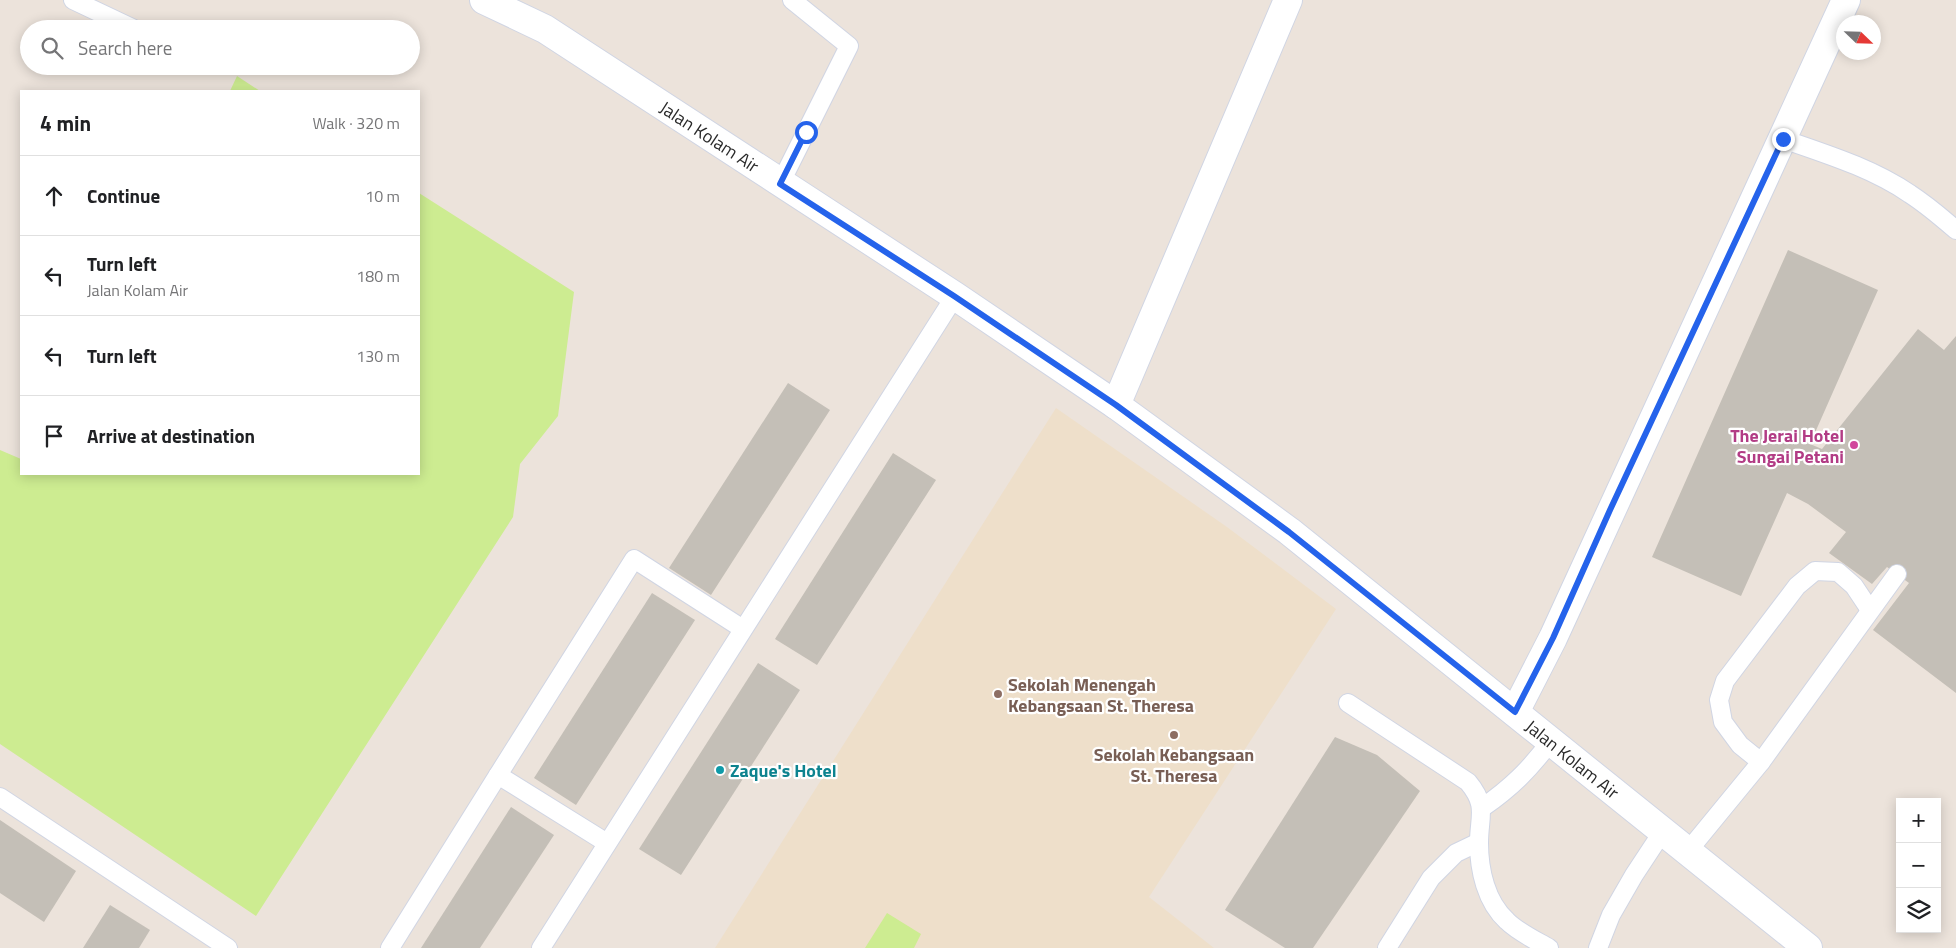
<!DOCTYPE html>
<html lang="en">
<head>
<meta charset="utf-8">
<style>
	body { margin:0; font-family:"Titillium Web",sans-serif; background:#f2f2f2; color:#202124 }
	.controls { position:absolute; right:15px; bottom:15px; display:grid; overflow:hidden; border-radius:0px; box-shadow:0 2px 12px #0003 }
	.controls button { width:45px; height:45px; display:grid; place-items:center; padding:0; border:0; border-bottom:1px solid #e0e0e0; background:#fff; color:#202124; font:25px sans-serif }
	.compass { position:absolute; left:1836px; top:15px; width:45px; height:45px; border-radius:50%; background:#fff; box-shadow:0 2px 12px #0003; rotate:113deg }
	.stop { position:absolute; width:15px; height:15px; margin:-11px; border:4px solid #2563eb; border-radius:50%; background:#fff }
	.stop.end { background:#2563eb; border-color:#fff; box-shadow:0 1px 5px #0008 }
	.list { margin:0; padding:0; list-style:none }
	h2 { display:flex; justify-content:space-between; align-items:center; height:65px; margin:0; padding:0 20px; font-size:21px }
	h2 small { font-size:16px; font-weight:400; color:#757577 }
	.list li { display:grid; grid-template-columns:32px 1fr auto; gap:15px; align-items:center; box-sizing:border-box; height:80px; padding:0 20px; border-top:1px solid #e0e0e0 }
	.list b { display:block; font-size:19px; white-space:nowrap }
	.list p { margin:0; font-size:16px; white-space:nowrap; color:#757577 }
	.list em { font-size:16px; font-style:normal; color:#757577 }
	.icon { flex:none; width:28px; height:28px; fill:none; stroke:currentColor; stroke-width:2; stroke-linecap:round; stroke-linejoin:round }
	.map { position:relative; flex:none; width:1956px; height:948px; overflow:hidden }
	.search { position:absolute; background:#fff; box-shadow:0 2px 12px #0003; left:20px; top:20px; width:400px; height:55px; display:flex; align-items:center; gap:12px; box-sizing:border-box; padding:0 18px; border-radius:28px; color:#757577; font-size:19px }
	.panel { position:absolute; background:#fff; box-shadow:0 2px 12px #0003; left:20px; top:90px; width:400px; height:385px; border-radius:0px }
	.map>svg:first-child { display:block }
</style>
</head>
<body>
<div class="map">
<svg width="1956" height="948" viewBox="0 0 1956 948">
	<rect width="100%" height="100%" fill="#ece3db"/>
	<path fill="#eedfca" d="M 1056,408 L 1227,527 L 1336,609 L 1149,897 L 1214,948 L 715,948 Z"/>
	<g fill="#cdec91">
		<path d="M 237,76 L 260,91 L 230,91 Z"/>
		<path d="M 419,193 L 574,292 L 558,416 L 520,464 L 513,517 L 256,916 L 0,744 L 0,450 L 21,459 L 21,474 L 419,474 Z"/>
		<path d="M 887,913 L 921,934 L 914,948 L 865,948 Z"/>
	</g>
	<g fill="#c4bfb7">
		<path d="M 1788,250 L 1878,290 L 1810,444 L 1822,449 L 1918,329 L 1944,350 L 1956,336 L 1956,693 L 1873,630 L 1909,583 L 1887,567 L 1872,584 L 1829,553 L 1846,532 L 1808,504 L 1787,493 L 1741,596 L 1652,557 Z"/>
		<path d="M 788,383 L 830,410 L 711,595 L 669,568 Z"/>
		<path d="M 893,453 L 936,480 L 817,665 L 775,639 Z"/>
		<path d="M 652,593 L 695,620 L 576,805 L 534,778 Z"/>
		<path d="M 758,663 L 800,690 L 681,875 L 639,849 Z"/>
		<path d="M 1335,737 L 1377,755 L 1420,791 L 1313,948 L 1285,948 L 1225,910 Z"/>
		<path d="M 511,807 L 554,835 L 480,948 L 421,948 Z"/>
		<path d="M 0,820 L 76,871 L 44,922 L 0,893 Z"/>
		<path d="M 110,905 L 150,930 L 139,948 L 83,948 Z"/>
	</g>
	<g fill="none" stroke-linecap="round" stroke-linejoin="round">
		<defs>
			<g id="lane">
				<path d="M 73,0 L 134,29"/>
				<path d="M 1783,139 C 1826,154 1872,168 1910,194 C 1927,205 1941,217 1956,230"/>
				<path d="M 780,184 L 849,46 L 792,0"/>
				<path d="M 1348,703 L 1468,782 C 1488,806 1479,816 1479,843 C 1479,870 1486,902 1507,921 C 1518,932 1535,940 1549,948"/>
				<path d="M 1761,762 L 1740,745 L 1723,722 L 1719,700 L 1725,681 L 1797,586 L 1815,571 L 1838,572 L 1854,586 L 1870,610"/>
				<path d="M 0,797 L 228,948"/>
				<path d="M 1482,808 C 1512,787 1529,770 1551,741"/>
				<path d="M 607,843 L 498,775 L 634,559 L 743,629"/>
				<path d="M 1688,851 L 1761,762 L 1897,574"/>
				<path d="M 390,948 L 498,775"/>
				<path d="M 541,948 L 955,296"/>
				<path d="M 1387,948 L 1431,878 L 1456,853 L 1479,842"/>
				<path d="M 1598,948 L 1611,915 L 1634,875 L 1663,831"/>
			</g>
			<path id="street" d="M 1515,712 L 1553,638 L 1846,0"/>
			<g id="secondary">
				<path id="s1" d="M 484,0 L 545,29 L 955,296 L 1116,405 L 1289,531 L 1808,948"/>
				<path d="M 1116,405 L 1288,0"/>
			</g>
		</defs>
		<use href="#lane" stroke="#d0d5e3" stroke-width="20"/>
		<use href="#street" stroke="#d0d5e3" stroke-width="30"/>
		<use href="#secondary" stroke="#d0d5e3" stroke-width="30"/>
		<use href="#lane" stroke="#fff" stroke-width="18"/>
		<use href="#street" stroke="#fff" stroke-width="28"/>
		<use href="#secondary" stroke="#fff" stroke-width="28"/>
	</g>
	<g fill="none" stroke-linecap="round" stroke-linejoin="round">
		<path stroke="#2563eb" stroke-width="6" d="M 806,132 L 780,184 L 954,296 L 1116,405 L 1289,532 L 1515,712 L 1553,638 L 1610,510 L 1783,139"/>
	</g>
	<circle fill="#d1479c" stroke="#fff" stroke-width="2" cx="1854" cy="445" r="5"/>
	<g fill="#8d6e63" stroke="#fff" stroke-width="2">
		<circle cx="998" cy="694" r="5"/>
		<circle cx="1174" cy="735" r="5"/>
	</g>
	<circle fill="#0f9aa8" stroke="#fff" stroke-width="2" cx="720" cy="770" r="5"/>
	<g text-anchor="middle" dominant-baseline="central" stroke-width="4.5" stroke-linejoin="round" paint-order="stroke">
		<g font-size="18" fill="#2a2a2a" stroke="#fff">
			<text stroke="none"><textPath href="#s1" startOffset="264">Jalan Kolam Air</textPath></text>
			<text stroke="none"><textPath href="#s1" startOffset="1329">Jalan Kolam Air</textPath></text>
		</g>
		<g font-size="18" font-weight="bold" fill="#b23c85" stroke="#fff" text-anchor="end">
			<text x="1844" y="435">The Jerai Hotel<tspan x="1844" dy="21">Sungai Petani</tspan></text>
		</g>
		<g font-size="18" font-weight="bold" fill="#785e54" stroke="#fff" text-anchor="start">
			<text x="1008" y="684">Sekolah Menengah<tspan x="1008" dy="21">Kebangsaan St. Theresa</tspan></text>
			<text x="1174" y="754" text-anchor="middle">Sekolah Kebangsaan<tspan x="1174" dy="21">St. Theresa</tspan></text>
		</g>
		<g font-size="18" font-weight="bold" fill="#0d838f" stroke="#fff" text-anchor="start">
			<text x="730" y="770">Zaque's Hotel</text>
		</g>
	</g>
</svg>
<div class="controls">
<button>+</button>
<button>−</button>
<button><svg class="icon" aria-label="layers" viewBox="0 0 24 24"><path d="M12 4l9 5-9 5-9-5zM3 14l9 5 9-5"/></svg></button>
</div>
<svg class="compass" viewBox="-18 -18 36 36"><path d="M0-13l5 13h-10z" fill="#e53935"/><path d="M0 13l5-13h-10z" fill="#757577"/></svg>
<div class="stop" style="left:806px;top:132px"></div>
<div class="stop end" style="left:1783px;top:139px"></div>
<div class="search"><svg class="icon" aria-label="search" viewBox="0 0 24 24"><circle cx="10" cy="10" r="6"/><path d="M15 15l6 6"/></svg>Search here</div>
<section class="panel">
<h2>4 min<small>Walk · 320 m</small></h2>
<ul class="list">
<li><svg class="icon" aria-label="ahead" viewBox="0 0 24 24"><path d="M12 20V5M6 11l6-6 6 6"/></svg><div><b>Continue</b></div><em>10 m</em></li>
<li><svg class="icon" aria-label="left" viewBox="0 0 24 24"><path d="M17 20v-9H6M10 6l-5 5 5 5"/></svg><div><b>Turn left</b><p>Jalan Kolam Air</p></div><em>180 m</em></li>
<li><svg class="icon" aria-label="left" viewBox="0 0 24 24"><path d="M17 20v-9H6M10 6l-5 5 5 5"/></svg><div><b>Turn left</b></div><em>130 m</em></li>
<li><svg class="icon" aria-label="arrive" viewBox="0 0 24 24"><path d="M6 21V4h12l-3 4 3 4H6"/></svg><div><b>Arrive at destination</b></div></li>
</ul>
</section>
</div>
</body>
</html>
